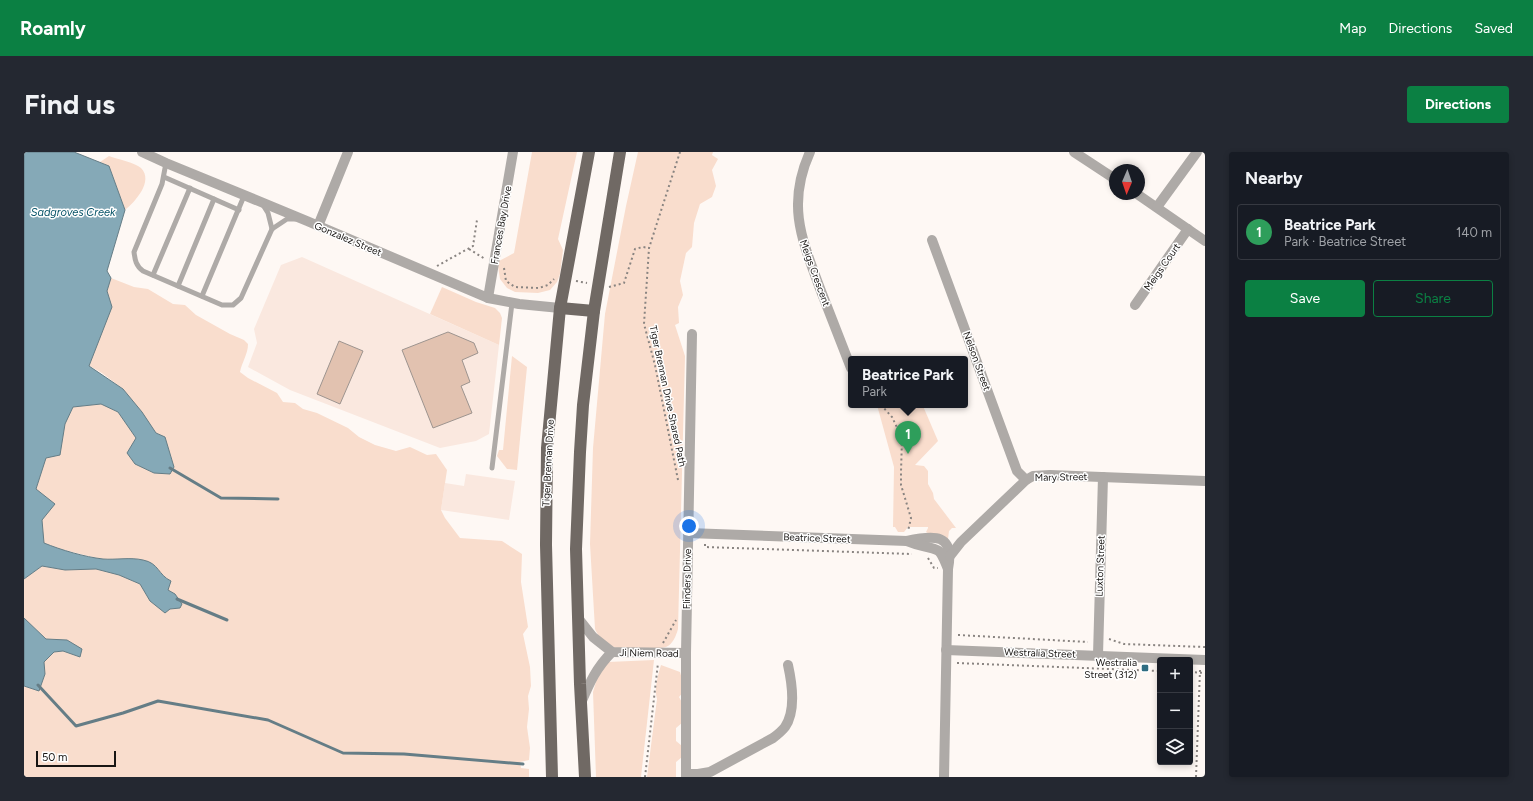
<!DOCTYPE html>
<html lang="en">
<head>
<meta charset="utf-8">
<style>
	body { margin:0; font-family:Figtree,sans-serif; background:#242831; color:#f1f3f6 }
	.controls { position:absolute; right:12px; bottom:12px; display:grid; overflow:hidden; border-radius:4px; box-shadow:0 2px 6px #0003 }
	.controls button { width:36px; height:36px; display:grid; place-items:center; padding:0; border:0; border-bottom:1px solid #363941; background:#171b24; color:#f1f3f6; font:20px sans-serif }
	.compass { position:absolute; left:1085px; top:12px; width:36px; height:36px; border-radius:50%; background:#171b24; box-shadow:0 2px 6px #0003; rotate:182deg }
	.scale { position:absolute; left:12px; bottom:10px; width:80px; box-sizing:border-box; padding-left:4px; border:2px solid #191614; border-top:0; font-size:11px; line-height:14px; white-space:nowrap; color:#191614; -webkit-text-stroke:3px #fff; paint-order:stroke }
	.you { position:absolute; left:665px; top:374px; width:14px; height:14px; margin:-10px; border:3px solid #fff; border-radius:50%; background:#1a73e8; box-shadow:0 0 0 6px #1a73e833 }
	.badge { display:grid; place-items:center; width:26px; height:26px; border-radius:50%; background:#0b8043; color:#fff; font-size:13px; font-weight:700 }
	.pin { position:absolute; translate:-50% -33px; filter:drop-shadow(0 1px 2px #0008) }
	.pin::after { content:''; position:absolute; top:21px; width:14px; height:12px; background:inherit; clip-path:polygon(0 0,100% 0,50% 100%) }
	.popup { position:absolute; left:824px; top:204px; width:120px; height:52px; box-sizing:border-box; display:grid; place-content:center; border-radius:4px; background:#171b24; filter:drop-shadow(0 1px 3px #0005); font-size:13px; white-space:nowrap; color:#9ea1a6 }
	.popup b { font-size:15px; color:#f1f3f6 }
	.popup::after { content:''; position:absolute; left:50%; top:100%; margin-left:-8px; border:8px solid transparent; border-top-color:#171b24 }
	.list { margin:0; padding:0; list-style:none }
	h2 { display:flex; justify-content:space-between; align-items:center; height:52px; margin:0; padding:0 16px; font-size:17px }
	h2 small { font-size:13px; font-weight:400; color:#9ea1a6 }
	.list li { display:grid; grid-template-columns:26px 1fr auto; gap:12px; align-items:center; box-sizing:border-box; height:56px; margin:0 8px 8px; padding:0 8px; border:1px solid #363941; border-radius:4px }
	.list b { display:block; font-size:15px; white-space:nowrap }
	.list p { margin:0; font-size:13px; white-space:nowrap; color:#9ea1a6 }
	.list em { font-size:13px; font-style:normal; color:#9ea1a6 }
	.actions { display:flex; gap:8px; padding:12px 16px }
	.actions a { flex:1; padding:9px 0; border:1px solid #0b8043; border-radius:4px; text-align:center; font-size:14px; color:#0b8043 }
	.actions .main { background:#0b8043; color:#fff }
	.icon { flex:none; width:22px; height:22px; fill:none; stroke:currentColor; stroke-width:2; stroke-linecap:round; stroke-linejoin:round }
	.map { position:relative; flex:none; width:1181px; height:625px; overflow:hidden; border-radius:4px }
	header { display:flex; align-items:center; gap:24px; box-sizing:border-box; height:56px; padding:0 20px; background:#0b8043; color:#fff }
	header strong { font-size:19px }
	nav { display:flex; gap:22px; margin-inline-start:auto; font-size:14px }
	.intro { display:flex; align-items:center; justify-content:space-between; box-sizing:border-box; height:96px; padding:0 24px }
	h1 { margin:0; font-size:28px }
	.button { padding:10px 18px; border-radius:4px; background:#0b8043; color:#fff; font-size:14px; font-weight:700 }
	main { display:flex; gap:24px; padding:0 24px }
	aside { flex:1; background:#171b24; border-radius:4px; box-shadow:0 2px 6px #0003 }
	.map>svg:first-child { display:block }
</style>
</head>
<body>
<header>
<strong>Roamly</strong>
<nav><a>Map</a><a>Directions</a><a>Saved</a></nav>
</header>
<div class="intro"><h1>Find us</h1><a class="button">Directions</a></div>
<main>
<div class="map">
<svg width="1181" height="625" viewBox="0 0 1181 625">
	<rect width="100%" height="100%" fill="#fef8f4"/>
	<g fill="#fae8df">
		<path d="M 278,105 L 475,193 L 465,282 L 452,289 L 416,296 L 266,238 L 224,215 L 233,191 L 230,177 L 257,113 Z"/>
		<path d="M 442,322 L 491,329 L 485,368 L 417,358 L 421,331 L 440,334 Z"/>
	</g>
	<g fill="#f9ddcd">
		<path d="M 508,0 L 553,0 L 534,87 L 539,98 L 536,122 L 533,130 L 526,138 L 514,141 L 491,140 L 483,136 L 476,127 L 474,114 L 475,109 L 490,101 Z"/>
		<path d="M 614,0 L 689,0 L 688,3 L 694,7 L 688,18 L 692,34 L 688,45 L 676,52 L 670,71 L 668,95 L 662,101 L 656,129 L 659,143 L 654,155 L 655,171 L 651,173 L 661,204 L 654,477 C 652,484 649,492 642,495 C 636,497 593,497 588,495 C 580,492 574,484 571,477 L 566,392 L 569,296 L 581,162 L 602,54 Z"/>
		<path d="M 85,4 C 93,7 112,11 117,16 C 130,29 111,50 101,58 L 85,14 L 76,10 Z"/>
		<path d="M 87,126 L 110,135 L 124,137 L 149,152 L 161,153 L 172,163 L 206,182 L 220,188 L 224,192 C 224,202 218,210 216,220 L 224,226 L 253,241 L 259,250 L 271,251 L 279,257 L 293,261 L 324,276 L 335,285 L 351,293 L 372,299 L 386,295 L 403,303 L 412,302 L 423,318 L 417,358 L 421,366 L 436,386 L 478,389 L 498,402 L 497,430 L 504,475 L 499,482 L 506,515 L 507,534 L 504,544 L 505,557 L 503,575 L 506,596 L 505,608 L 496,610 L 497,616 L 505,617 L 505,625 L 0,625 L 0,534 L 15,539 L 21,522 L 19,510 L 30,500 L 39,499 L 56,505 L 43,488 L 22,487 L 0,466 L 0,427 L 18,414 L 41,418 L 72,417 L 95,423 L 116,432 L 126,449 L 146,457 L 156,456 L 144,438 L 140,425 L 119,408 L 77,407 L 36,397 L 20,391 L 17,368 L 12,337 L 22,305 L 40,274 L 49,255 L 77,252 L 94,260 L 112,286 L 111,312 L 130,321 L 146,321 L 150,315 L 141,285 L 132,281 L 116,258 L 99,237 L 78,221 L 57,209 Z"/>
		<path d="M 418,135 L 452,150 L 471,156 L 476,161 L 478,166 L 475,193 L 406,162 Z"/>
		<path d="M 488,204 L 503,215 L 493,318 L 483,317 L 473,304 L 475,298 L 479,298 Z"/>
		<path d="M 853,253 L 899,254 L 914,289 L 891,313 L 900,314 L 904,319 L 904,332 L 909,341 L 910,347 L 932,376 L 928,376 L 925,379 L 924,387 L 911,385 L 902,380 L 904,376 L 904,375 L 884,375 L 880,380 L 874,380 L 871,375 L 869,375 L 870,315 Z"/>
		<path d="M 630,508 L 617,625 L 572,625 L 569,540 L 574,523 L 584,510 Z"/>
		<path d="M 637,513 L 656,520 L 661,538 L 655,545 L 661,556 L 659,570 L 652,576 L 652,589 L 658,594 L 658,605 L 652,610 L 652,625 L 623,625 L 633,547 C 630,537 634,523 637,513 Z"/>
	</g>
	<g fill="#85a9b7" stroke="#657d86">
		<path d="M 0,0 L 50,0 L 85,14 L 101,58 L 83,119 L 87,126 L 83,139 L 88,155 L 65,214 L 99,237 L 118,260 L 132,281 L 141,285 L 150,315 L 146,322 L 130,321 L 111,312 L 103,301 L 112,286 L 94,260 L 77,252 L 49,255 L 41,272 L 36,303 L 22,306 L 12,337 L 31,352 L 18,368 L 20,391 C 37,398 61,405 79,407 C 92,408 106,405 119,408 C 135,411 134,423 147,429 L 144,438 L 151,442 L 158,452 L 156,456 L 146,457 L 141,461 L 126,449 L 116,432 L 95,423 L 72,417 L 41,418 L 18,414 L 0,427 Z"/>
		<path d="M 0,466 L 22,487 L 43,488 L 58,497 L 56,505 L 39,499 L 30,500 L 20,510 L 21,522 L 15,539 L 0,534 Z"/>
	</g>
	<g fill="none" stroke-linecap="round" stroke-linejoin="round">
		<g stroke="#657d86" stroke-width="3">
			<path d="M 146,316 L 197,346 L 254,347"/>
			<path d="M 153,447 L 203,468"/>
			<path d="M 14,533 L 52,574 L 99,561 L 134,549 L 244,568 L 319,601 L 380,602 L 499,612"/>
		</g>
	</g>
	<g fill="#e2c2b0" stroke="#9d948f">
		<path d="M 424,180 L 450,191 L 454,201 L 438,208 L 446,230 L 437,234 L 448,261 L 409,276 L 378,198 Z"/>
		<path d="M 315,189 L 339,199 L 316,252 L 293,242 Z"/>
	</g>
	<g fill="none" stroke-linecap="round" stroke-linejoin="round">
		<g stroke="#898481" stroke-width="2" stroke-dasharray="2 3" stroke-linecap="butt">
			<path d="M 445,97 L 461,107"/>
			<path d="M 413,114 L 449,94 L 453,68"/>
			<path d="M 480,116 L 482,129 L 491,135 L 515,136 L 524,133 L 530,127"/>
			<path d="M 552,129 L 563,131"/>
			<path d="M 585,135 L 600,131 L 611,97 L 619,95 L 625,96"/>
			<path d="M 857,253 L 868,265 L 878,286 L 877,320 L 877,333 L 887,366 L 884,379"/>
			<path d="M 654,328 L 631,213 L 620,172 L 625,96 L 656,0"/>
			<path d="M 681,392 L 681,395 L 888,402"/>
			<path d="M 904,406 L 910,416 L 914,416"/>
			<path d="M 934,483 L 1064,490"/>
			<path d="M 1085,487 L 1100,492 L 1181,495"/>
			<path d="M 639,491 L 652,468"/>
			<path d="M 933,511 L 1136,519"/>
			<path d="M 1166,520 L 1181,521"/>
			<path d="M 621,625 L 634,511"/>
			<path d="M 1172,625 L 1176,518"/>
		</g>
		<g stroke="#aeaaa7" stroke-width="5">
			<path d="M 142,11 L 138,32 L 110,100 C 111,108 112,114 119,119 L 198,153 L 209,153 L 217,146 L 248,77 L 263,67 L 271,67"/>
			<path d="M 140,25 L 215,58"/>
			<path d="M 239,53 L 244,61 L 248,77"/>
			<path d="M 129,123 L 166,36"/>
			<path d="M 154,134 L 190,47"/>
			<path d="M 178,144 L 220,44"/>
			<path d="M 468,316 L 488,151"/>
		</g>
		<g stroke="#aeaaa7" stroke-width="10">
			<path d="M 118,0 L 142,11 L 283,69 L 464,146 L 495,152 L 536,156"/>
			<path d="M 786,0 C 762,53 778,88 797,139 C 807,165 817,191 827,216"/>
			<path d="M 1050,0 L 1091,27"/>
			<path d="M 1113,42 L 1181,89"/>
			<path d="M 1133,55 L 1173,0"/>
			<path d="M 294,74 L 324,0"/>
			<path d="M 908,88 L 993,319 L 1002,328"/>
			<path d="M 464,146 L 489,0"/>
			<path d="M 1111,153 L 1164,77"/>
			<path d="M 664,381 L 883,389 C 910,383 931,381 924,417 L 920,625"/>
			<path d="M 883,389 C 888,391 894,393 899,394 C 918,398 916,398 924,417"/>
			<path d="M 926,404 L 937,390 L 1002,328 L 1009,324 L 1026,323 L 1181,329"/>
			<path d="M 554,466 L 569,485 L 588,500 L 662,501"/>
			<path d="M 922,498 L 1181,508"/>
			<path d="M 1074,503 L 1079,325"/>
			<path d="M 557,551 C 566,530 572,516 588,500"/>
			<path d="M 662,622 L 674,622 L 686,620 L 749,586 C 753,583 757,580 761,575 C 772,559 768,531 764,513"/>
			<path d="M 662,625 L 662,501 L 668,182"/>
		</g>
		<g stroke="#706964" stroke-width="12">
			<path d="M 536,156 L 570,159"/>
			<path d="M 528,625 L 522,393 L 523,296 L 536,156 L 565,0"/>
			<path d="M 561,625 L 556,532 L 552,397 L 556,300 L 559,253 L 570,159 L 596,0"/>
		</g>
	</g>
	<rect fill="#2e6d82" stroke="#fff" stroke-width="1.5" x="1117" y="512" width="8" height="8" rx="2"/>
	<g text-anchor="middle" dominant-baseline="central" stroke-width="3" stroke-linejoin="round" paint-order="stroke">
		<g font-size="10" fill="#191614" stroke="#fff">
			<text transform="translate(477 73) rotate(-80)">Frances Bay Drive</text>
			<text transform="translate(324 87) rotate(23)">Gonzalez Street</text>
			<text transform="translate(1138 115) rotate(-55)">Meigs Court</text>
			<text transform="translate(791 121) rotate(70)">Meigs Crescent</text>
			<text transform="translate(953 209) rotate(70)">Nelson Street</text>
			<text transform="translate(644 244) rotate(78)">Tiger Brennan Drive Shared Path</text>
			<text transform="translate(524 311) rotate(-87)">Tiger Brennan Drive</text>
			<text transform="translate(1037 325) rotate(-1)">Mary Street</text>
			<text transform="translate(793 386) rotate(2)">Beatrice Street</text>
			<text transform="translate(1076 414) rotate(-88)">Luxton Street</text>
			<text transform="translate(663 427) rotate(-89)">Flinders Drive</text>
			<text transform="translate(625 501) rotate(1)">Ji Niem Road</text>
			<text transform="translate(1016 501) rotate(2)">Westralia Street</text>
		</g>
		<g font-size="10" fill="#191614" stroke="#fff" text-anchor="end">
			<text x="1113" y="510">Westralia<tspan x="1113" dy="12">Street (312)</tspan></text>
		</g>
		<g font-size="11" font-style="italic" fill="#035166" stroke="#fff">
			<text x="49" y="60">Sadgroves Creek</text>
		</g>
	</g>
</svg>
<div class="controls">
<button>+</button>
<button>−</button>
<button><svg class="icon" aria-label="layers" viewBox="0 0 24 24"><path d="M12 4l9 5-9 5-9-5zM3 14l9 5 9-5"/></svg></button>
</div>
<svg class="compass" viewBox="-18 -18 36 36"><path d="M0-13l5 13h-10z" fill="#e53935"/><path d="M0 13l5-13h-10z" fill="#9ea1a6"/></svg>
<div class="scale">50 m</div>
<div class="you"></div>
<div class="pin badge" style="left:884px;top:302px;background:#2e9e5b">1</div>
<div class="popup"><b>Beatrice Park</b>Park</div>
</div>
<aside>
<h2>Nearby<small></small></h2>
<ul class="list">
<li><span class="badge" style="background:#2e9e5b">1</span><div><b>Beatrice Park</b><p>Park · Beatrice Street</p></div><em>140 m</em></li>
</ul>
<div class="actions"><a class="main">Save</a><a>Share</a></div>
</aside>
</main>
</body>
</html>
